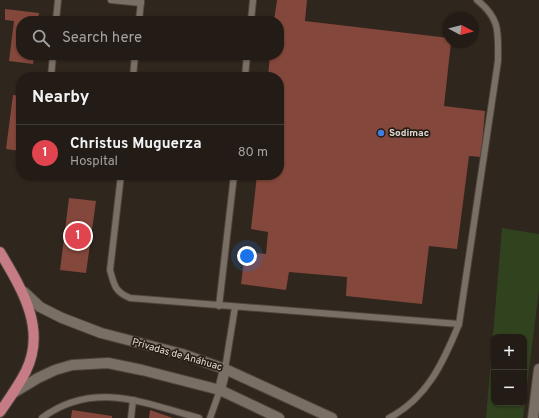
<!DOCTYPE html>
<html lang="en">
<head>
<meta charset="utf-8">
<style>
	body { margin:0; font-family:Overpass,sans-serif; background:#2b251f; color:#f1f3f6 }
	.controls { position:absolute; right:12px; bottom:12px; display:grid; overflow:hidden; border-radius:8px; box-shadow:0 1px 3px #0004 }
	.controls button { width:36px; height:36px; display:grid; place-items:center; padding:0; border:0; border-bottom:1px solid #403a35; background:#231c16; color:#f1f3f6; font:20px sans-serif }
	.compass { position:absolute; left:443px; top:12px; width:36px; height:36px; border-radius:50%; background:#231c16; box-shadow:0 1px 3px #0004; rotate:97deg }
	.you { position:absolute; left:247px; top:256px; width:14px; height:14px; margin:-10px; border:3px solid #fff; border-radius:50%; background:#1a73e8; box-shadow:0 0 0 6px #1a73e833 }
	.badge { display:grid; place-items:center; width:26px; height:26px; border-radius:50%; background:#ea580c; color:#fff; font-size:13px; font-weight:700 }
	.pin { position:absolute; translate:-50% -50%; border:2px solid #fff; box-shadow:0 1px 4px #0006 }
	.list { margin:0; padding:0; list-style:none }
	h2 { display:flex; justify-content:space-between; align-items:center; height:52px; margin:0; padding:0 16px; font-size:17px }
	h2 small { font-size:13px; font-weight:400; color:#a3a1a1 }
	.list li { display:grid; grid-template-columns:26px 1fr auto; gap:12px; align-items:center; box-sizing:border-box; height:56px; padding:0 16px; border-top:1px solid #403a35 }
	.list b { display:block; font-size:15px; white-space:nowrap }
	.list p { margin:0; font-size:13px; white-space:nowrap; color:#a3a1a1 }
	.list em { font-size:13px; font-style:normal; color:#a3a1a1 }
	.icon { flex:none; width:22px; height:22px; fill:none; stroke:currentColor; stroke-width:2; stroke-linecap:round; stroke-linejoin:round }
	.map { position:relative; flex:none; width:539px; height:418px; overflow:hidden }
	.search { position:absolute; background:#231c16; box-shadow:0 1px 3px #0004; left:16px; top:16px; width:268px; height:44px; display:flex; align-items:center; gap:10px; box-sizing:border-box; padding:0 14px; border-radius:16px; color:#a3a1a1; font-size:15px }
	.panel { position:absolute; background:#231c16; box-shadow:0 1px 3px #0004; left:16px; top:72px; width:268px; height:108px; border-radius:16px }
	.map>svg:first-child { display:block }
</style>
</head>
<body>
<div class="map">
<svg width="539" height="418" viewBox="0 0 539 418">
	<rect width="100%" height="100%" fill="#2f261d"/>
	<path fill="#31421e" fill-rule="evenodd" d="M 502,228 L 539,234 L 539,290 L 523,418 L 486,418 ZM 494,337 L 524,337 L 524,403 L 494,403 Z"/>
	<g fill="#84473b">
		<path d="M 277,0 L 307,0 L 305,21 L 449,38 L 449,42 L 451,42 L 444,106 L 485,111 L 481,157 L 469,156 L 457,249 L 429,246 L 422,304 L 346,296 L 347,277 L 289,272 L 286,290 L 241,284 L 245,252 L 266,254 L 268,232 L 251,229 L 257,175 L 279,175 L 279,77 L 268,77 L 270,55 L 279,55 L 279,21 L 274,21 Z"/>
		<path d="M 5,9 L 39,13 L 38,21 L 21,21 L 21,55 L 34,55 L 33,64 L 9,61 L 14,21 L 5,20 Z"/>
		<path d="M 13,95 L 21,96 L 21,151 L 6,149 Z"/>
		<path d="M 69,198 L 96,201 L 86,273 L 60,270 Z"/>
		<path d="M 72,410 L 112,416 L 112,418 L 71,418 Z"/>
		<path d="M 150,410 L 173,418 L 149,418 Z"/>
	</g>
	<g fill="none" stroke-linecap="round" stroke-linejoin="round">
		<defs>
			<g id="lane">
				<path d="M 111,0 L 141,3"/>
				<path d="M 56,21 L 58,0"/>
				<path d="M 139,21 L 141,1"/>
				<path d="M 251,21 L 253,0"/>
				<path d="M 51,77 L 53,55"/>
				<path d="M 133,77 L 135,55"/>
				<path d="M 245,77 L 247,55"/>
				<path d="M 121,175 L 110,270 C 114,285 115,292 130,298 L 459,324"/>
				<path d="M 219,306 L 234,175"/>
				<path d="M 225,369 L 235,307"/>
				<path d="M 42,418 C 93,380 144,403 199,418"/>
				<path d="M 131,418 L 133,400"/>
				<path d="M 210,418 L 220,390"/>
				<path d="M 389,418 C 427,398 443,363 459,324 L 498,61 C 498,33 501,19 477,0"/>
			</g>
			<g id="street">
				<path d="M 24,292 L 40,307 L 62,318 L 101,333 L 182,354 L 225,369 L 332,418"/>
				<path d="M 220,390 L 225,369"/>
				<path d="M 13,393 L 38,378 L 55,370 L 72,365 L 108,363 L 142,370 L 220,390 L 279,418"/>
				<path d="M 533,418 L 539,369"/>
			</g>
			<path id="primary" d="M 0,252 C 21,288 47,328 26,371 C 19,385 9,399 0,412"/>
		</defs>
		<use href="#lane" stroke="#4c443d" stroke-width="8"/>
		<use href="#street" stroke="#4c443d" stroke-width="12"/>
		<use href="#primary" stroke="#4c443d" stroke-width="12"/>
		<use href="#lane" stroke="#7a6f65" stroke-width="6"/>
		<use href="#street" stroke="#7a6f65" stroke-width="10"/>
		<use href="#primary" stroke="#c57c84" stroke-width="10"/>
	</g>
	<circle fill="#3f7fe0" stroke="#251c14" stroke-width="1.5" cx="381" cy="133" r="4"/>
	<g text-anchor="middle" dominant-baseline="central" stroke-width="3.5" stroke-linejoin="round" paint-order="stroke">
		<g font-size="10" font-weight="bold" fill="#e3dcd7" stroke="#251c14" text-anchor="start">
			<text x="389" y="133">Sodimac</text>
		</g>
		<g font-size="10" fill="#e3dcd7" stroke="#251c14">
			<text transform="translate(177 355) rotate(16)">Privadas de Anáhuac</text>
		</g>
	</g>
</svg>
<div class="controls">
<button>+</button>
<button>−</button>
</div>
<svg class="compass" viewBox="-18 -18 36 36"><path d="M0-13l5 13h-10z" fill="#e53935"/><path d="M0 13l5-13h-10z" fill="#a3a1a1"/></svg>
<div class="you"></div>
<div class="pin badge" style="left:78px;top:236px;background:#e0444e">1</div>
<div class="search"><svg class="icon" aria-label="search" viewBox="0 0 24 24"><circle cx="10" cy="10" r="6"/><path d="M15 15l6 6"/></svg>Search here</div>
<section class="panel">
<h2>Nearby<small></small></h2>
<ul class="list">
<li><span class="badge" style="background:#e0444e">1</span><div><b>Christus Muguerza</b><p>Hospital</p></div><em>80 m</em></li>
</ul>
</section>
</div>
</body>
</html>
